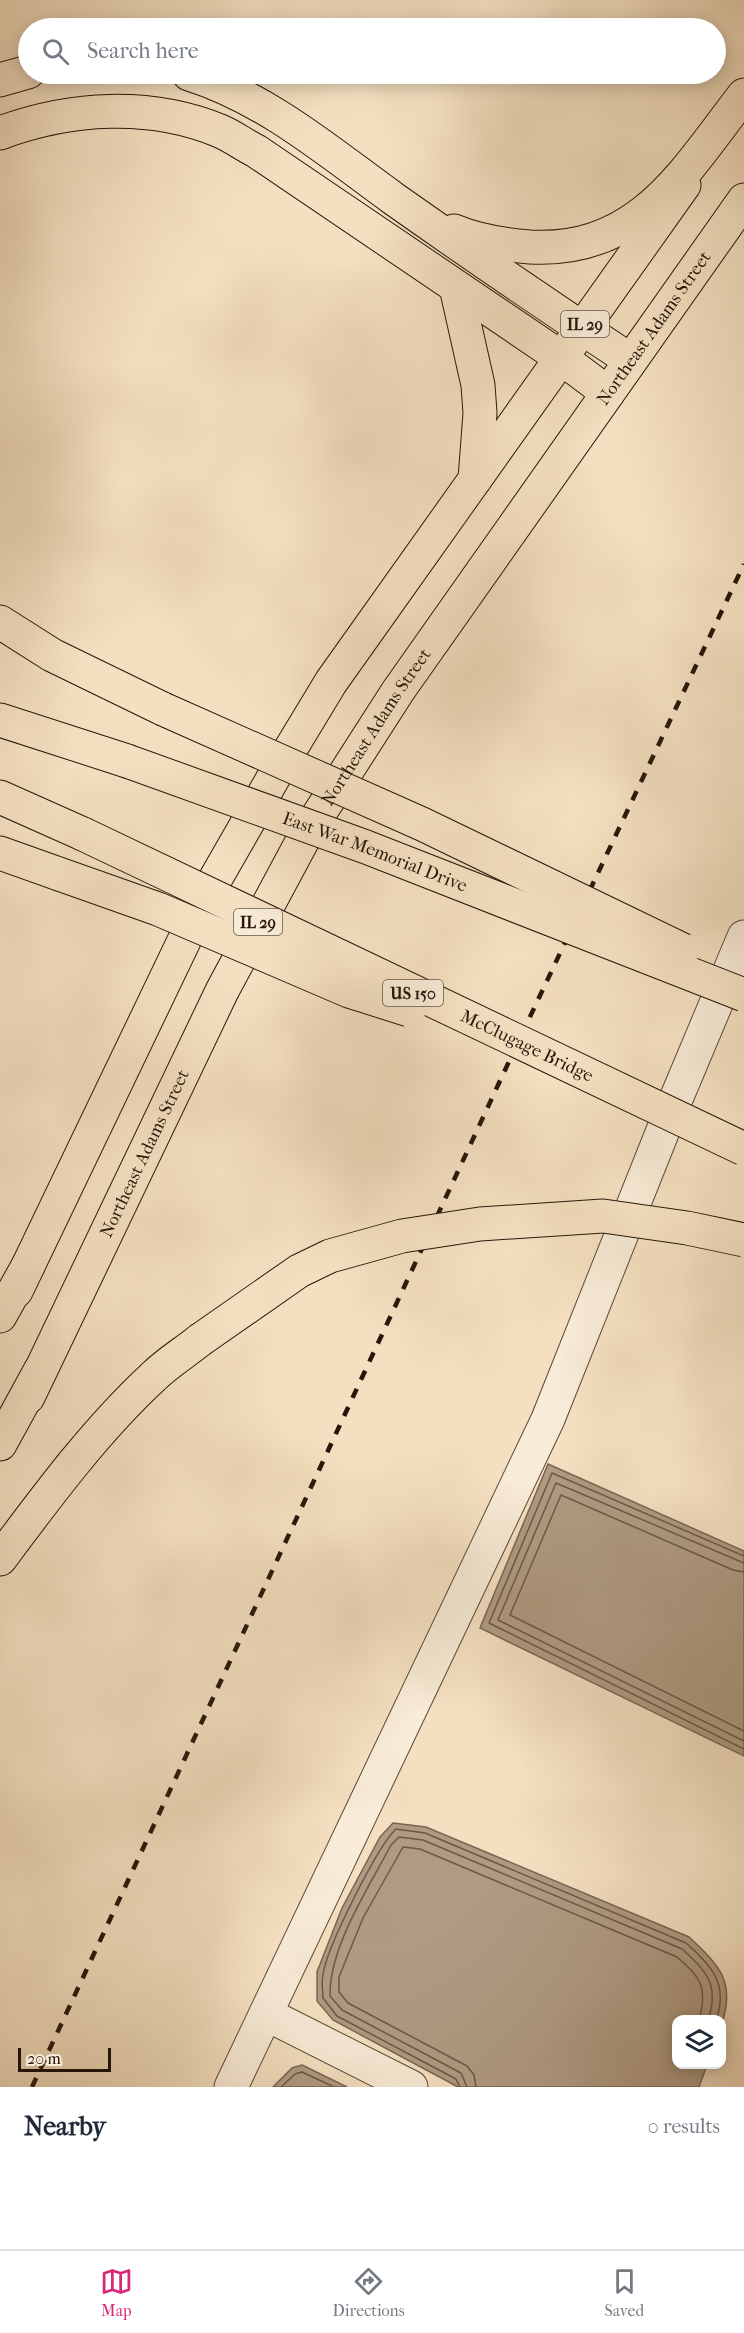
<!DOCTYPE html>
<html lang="en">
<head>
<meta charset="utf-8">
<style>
	body { margin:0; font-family:"IM FELL French Canon",serif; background:#f6f6f7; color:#1f2937 }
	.controls { position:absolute; right:18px; bottom:18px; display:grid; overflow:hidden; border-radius:12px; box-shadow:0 3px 15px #0003 }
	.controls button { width:54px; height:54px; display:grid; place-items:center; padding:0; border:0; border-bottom:2px solid #e0e1e3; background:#fff; color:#1f2937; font:30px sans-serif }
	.scale { position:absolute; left:18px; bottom:15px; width:93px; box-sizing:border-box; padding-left:6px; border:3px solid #28150a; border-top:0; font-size:16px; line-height:21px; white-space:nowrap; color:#28150a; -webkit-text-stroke:4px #f8ebd7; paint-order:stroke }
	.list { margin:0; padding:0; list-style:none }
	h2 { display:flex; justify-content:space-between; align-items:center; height:78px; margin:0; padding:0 24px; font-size:26px }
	h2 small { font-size:20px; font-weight:400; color:#747a83 }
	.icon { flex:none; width:33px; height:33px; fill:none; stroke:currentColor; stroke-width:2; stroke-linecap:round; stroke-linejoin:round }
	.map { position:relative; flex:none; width:744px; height:2087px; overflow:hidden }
	.search { position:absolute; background:#fff; box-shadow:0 3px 15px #0003; left:18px; right:18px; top:18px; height:66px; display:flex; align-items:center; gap:15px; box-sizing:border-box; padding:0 21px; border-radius:33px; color:#747a83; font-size:22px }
	.sheet { height:162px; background:#fff }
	nav { display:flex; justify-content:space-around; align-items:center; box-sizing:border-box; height:84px; border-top:2px solid #e0e1e3; background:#fff; font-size:16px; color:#747a83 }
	nav a { display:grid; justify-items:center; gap:3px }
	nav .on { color:#db2777 }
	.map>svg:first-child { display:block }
</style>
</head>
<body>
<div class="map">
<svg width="744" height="2087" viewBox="0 0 744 2087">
	<rect width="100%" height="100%" fill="#f4e0c1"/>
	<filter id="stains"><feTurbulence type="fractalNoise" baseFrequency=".00333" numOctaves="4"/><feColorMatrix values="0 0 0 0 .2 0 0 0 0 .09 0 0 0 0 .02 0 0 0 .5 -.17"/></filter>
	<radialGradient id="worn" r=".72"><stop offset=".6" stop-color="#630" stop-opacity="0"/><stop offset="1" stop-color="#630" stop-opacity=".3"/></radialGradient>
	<g fill="#af9b83" stroke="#796553" stroke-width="1.5">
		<path d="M 548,1464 L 744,1551 L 744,1756 L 480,1628 Z"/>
		<path d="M 393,1823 L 426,1827 L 689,1937 C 718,1964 736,1981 722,2023 L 722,2020 L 676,2020 L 676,2064 L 707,2065 L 699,2087 L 458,2087 L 333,2020 L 317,2001 L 317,1972 L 342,1908 L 380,1837 Z"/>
		<path d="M 302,2065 L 347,2087 L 273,2087 L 292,2068 Z"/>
	</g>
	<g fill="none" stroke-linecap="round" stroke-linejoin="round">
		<g stroke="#6c5846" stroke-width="1.5">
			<path d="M 744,1556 L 552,1473 L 489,1623 L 744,1749"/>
			<path d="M 744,1563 L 556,1483 L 498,1620 L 744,1741"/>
			<path d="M 744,1572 L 733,1570 L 561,1495 L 510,1615 L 744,1731"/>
			<path d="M 281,2087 L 295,2074 L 302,2072 L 334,2087"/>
			<path d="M 460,2087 L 456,2079 L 337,2016 L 323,1998 C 323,1991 321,1982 323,1975 C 326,1949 377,1847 396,1829 L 425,1833 L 686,1943 C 711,1965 729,1984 716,2020"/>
			<path d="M 467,2087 L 461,2073 L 342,2010 L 330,1996 C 329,1947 369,1887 391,1845 L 399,1837 L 423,1840 L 682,1949 C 706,1970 720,1985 708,2020"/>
			<path d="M 476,2087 L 474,2075 L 467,2066 L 348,2003 L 339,1992 L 339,1977 L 363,1918 L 403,1847 L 420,1849 L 677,1957 C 701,1978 708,1987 699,2020"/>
		</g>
		<defs>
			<g id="minor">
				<path d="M 266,2014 L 411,2087"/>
				<path d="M 231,2087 L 548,1419 L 668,1118 L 744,937"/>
			</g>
			<g id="major">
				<path d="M 16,1291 L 205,897 L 276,773 L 331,682 L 684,185"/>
				<path id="s1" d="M 28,1397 L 222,991 L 305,836 L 398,691 L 744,200"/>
			</g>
			<g id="highway">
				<path d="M 189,74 C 266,98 329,152 394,199 C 472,254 551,308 630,360"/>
				<path d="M 0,80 L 28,72"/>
				<path d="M 0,133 C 70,107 150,102 220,131 C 232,136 244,145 256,151 L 560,357 L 608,393"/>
				<path d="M 454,231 C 478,241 504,245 530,247 C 640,253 684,172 744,95"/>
				<path d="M 456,287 L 478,385 L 480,413 L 475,479"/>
				<path d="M 0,622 L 52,655 L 163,709"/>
				<path d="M 0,720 L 127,761"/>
				<path d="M 0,797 L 83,834"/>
				<path d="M 0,853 L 59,874"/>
				<path d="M 0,1316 L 28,1266"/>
				<path d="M 0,1444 L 40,1371"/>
				<path d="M 0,1559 C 47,1496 95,1431 153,1377 C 167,1363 184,1353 200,1340"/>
			</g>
		</defs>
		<use href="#minor" stroke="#5b4838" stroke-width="35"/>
		<use href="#major" stroke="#28150a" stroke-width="35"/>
		<use href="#highway" stroke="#28150a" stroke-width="35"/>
		<use href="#minor" stroke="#f8ebd7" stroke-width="33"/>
		<use href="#major" stroke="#f4e0c1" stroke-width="33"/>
		<use href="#highway" stroke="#f4e0c1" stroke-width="33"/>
		<path stroke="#28150a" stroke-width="4.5" stroke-dasharray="10 10" stroke-linecap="butt" d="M 32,2087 L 519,1040 L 744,564"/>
		<defs>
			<g id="highway-bridge">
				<path d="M 163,709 L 422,824 L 683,950"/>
				<path id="s2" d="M 127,761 L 366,847 L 744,995"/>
				<path id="s3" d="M 83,834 L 744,1149"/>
				<path d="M 59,874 L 158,909 L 349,991 L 409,1010"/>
				<path d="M 200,1340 L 299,1271 L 330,1256 L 402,1236 L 480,1224 L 603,1216 L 687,1228 L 744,1240"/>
			</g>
		</defs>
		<use href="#highway-bridge" stroke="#28150a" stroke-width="35" stroke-linecap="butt"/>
		<use href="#highway-bridge" stroke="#f4e0c1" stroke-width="33"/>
	</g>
	<g text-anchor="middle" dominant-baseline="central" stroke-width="6" stroke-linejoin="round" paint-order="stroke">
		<g fill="#f8ebd7" stroke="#665548" stroke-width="1.5">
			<rect x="561" y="311" width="48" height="26" rx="4.5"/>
			<rect x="234" y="909" width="48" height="26" rx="4.5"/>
			<rect x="383" y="980" width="60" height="26" rx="4.5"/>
		</g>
		<g font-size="16" font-weight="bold" fill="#28150a">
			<text x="585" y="324">IL 29</text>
			<text x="258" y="922">IL 29</text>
			<text x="413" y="993">US 150</text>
		</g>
		<g font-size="18" fill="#28150a" stroke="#f8ebd7">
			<text stroke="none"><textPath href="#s1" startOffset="1242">Northeast Adams Street</textPath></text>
			<text stroke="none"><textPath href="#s1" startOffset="756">Northeast Adams Street</textPath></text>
			<text stroke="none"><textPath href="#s2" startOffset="264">East War Memorial Drive</textPath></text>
			<text stroke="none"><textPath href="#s3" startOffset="492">McClugage Bridge</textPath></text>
			<text stroke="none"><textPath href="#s1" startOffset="270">Northeast Adams Street</textPath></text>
		</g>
	</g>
	<rect width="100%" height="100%" filter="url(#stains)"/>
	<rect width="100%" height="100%" fill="url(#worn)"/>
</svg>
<div class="controls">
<button><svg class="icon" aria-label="layers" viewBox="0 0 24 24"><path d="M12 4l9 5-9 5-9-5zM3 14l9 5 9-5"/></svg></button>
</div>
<div class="scale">20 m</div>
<div class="search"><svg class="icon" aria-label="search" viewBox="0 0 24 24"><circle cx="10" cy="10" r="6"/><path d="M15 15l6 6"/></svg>Search here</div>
</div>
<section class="sheet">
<h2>Nearby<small>0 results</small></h2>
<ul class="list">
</ul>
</section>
<nav>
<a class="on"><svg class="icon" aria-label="map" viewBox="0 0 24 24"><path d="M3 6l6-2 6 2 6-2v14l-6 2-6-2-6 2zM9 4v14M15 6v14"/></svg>Map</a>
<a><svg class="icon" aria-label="directions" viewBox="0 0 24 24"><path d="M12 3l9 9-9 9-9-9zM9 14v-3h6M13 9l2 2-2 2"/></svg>Directions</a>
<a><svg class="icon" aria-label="saved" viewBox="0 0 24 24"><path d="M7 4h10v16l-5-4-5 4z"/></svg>Saved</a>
</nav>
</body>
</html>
